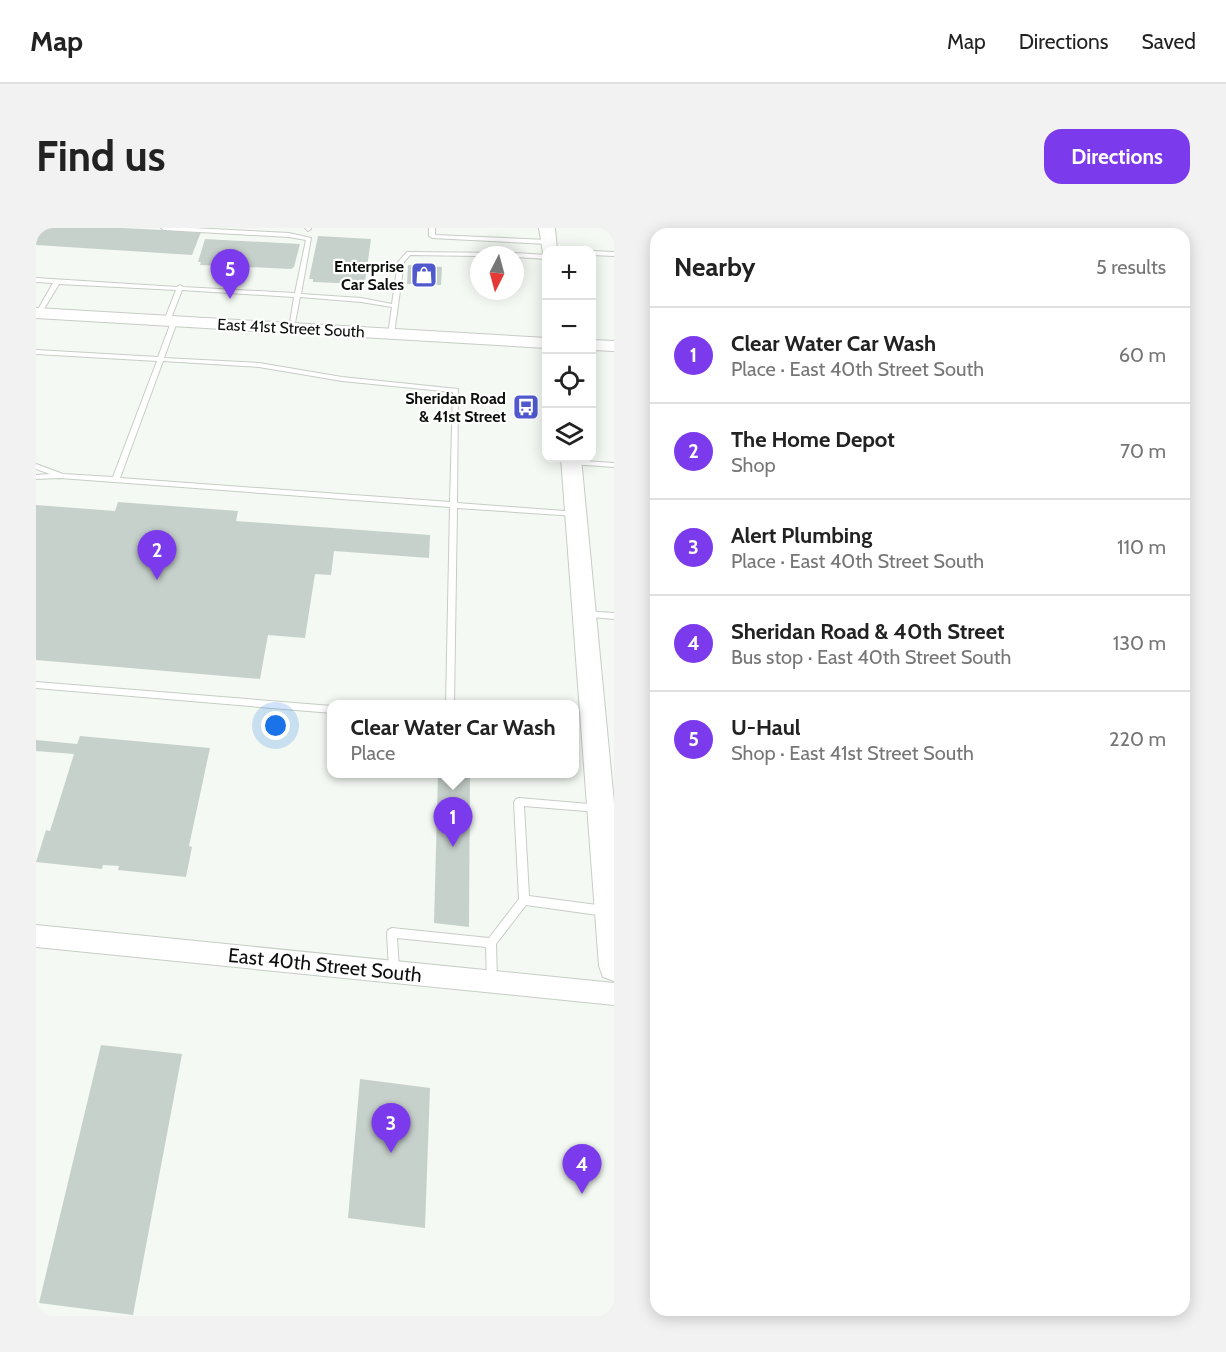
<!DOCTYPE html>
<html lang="en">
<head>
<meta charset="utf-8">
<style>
	body { margin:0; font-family:Cabin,sans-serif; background:#f2f2f2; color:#222 }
	.controls { position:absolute; right:18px; top:18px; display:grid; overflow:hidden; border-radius:12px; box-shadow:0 3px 15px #0003 }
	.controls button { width:54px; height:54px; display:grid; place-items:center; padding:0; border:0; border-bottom:2px solid #e0e0e0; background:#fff; color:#222; font:30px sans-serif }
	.compass { position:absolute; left:434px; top:18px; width:54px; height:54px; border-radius:50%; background:#fff; box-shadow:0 3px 15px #0003; rotate:186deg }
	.you { position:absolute; left:240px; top:498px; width:21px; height:21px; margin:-15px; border:4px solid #fff; border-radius:50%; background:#1a73e8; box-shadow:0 0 0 9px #1a73e833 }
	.badge { display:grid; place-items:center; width:39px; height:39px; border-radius:50%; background:#7c3aed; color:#fff; font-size:20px; font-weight:700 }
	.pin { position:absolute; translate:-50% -50px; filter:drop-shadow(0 2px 3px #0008) }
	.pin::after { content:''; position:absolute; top:32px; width:21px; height:18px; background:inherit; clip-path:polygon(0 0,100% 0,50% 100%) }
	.popup { position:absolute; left:291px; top:472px; width:252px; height:78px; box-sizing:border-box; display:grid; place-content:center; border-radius:12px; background:#fff; filter:drop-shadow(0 2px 4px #0005); font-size:20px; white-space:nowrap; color:#767676 }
	.popup b { font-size:22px; color:#222 }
	.popup::after { content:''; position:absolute; left:50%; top:100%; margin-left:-12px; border:12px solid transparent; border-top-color:#fff }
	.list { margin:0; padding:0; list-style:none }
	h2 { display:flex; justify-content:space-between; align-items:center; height:78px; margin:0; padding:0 24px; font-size:26px }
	h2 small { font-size:20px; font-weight:400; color:#767676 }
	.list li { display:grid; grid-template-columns:39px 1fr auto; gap:18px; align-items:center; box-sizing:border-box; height:96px; padding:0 24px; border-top:2px solid #e0e0e0 }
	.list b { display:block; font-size:22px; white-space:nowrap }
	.list p { margin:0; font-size:20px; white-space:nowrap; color:#767676 }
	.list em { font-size:20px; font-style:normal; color:#767676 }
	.icon { flex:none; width:33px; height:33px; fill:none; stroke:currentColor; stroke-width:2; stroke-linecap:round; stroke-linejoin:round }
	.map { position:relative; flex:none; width:578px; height:1088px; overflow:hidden; border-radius:18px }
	header { display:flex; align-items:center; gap:36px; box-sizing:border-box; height:84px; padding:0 30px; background:#fff; border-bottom:2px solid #e0e0e0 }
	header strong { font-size:28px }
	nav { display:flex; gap:33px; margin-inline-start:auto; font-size:21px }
	.intro { display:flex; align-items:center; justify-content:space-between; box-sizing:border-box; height:144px; padding:0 36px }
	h1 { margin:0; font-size:42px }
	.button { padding:15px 27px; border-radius:18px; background:#7c3aed; color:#fff; font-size:21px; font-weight:700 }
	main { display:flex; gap:36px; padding:0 36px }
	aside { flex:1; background:#fff; border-radius:18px; box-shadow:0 3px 15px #0003 }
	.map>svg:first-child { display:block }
</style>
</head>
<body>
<header>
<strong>Map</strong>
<nav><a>Map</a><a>Directions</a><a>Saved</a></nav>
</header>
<div class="intro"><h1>Find us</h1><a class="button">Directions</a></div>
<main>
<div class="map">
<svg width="578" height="1088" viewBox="0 0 578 1088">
	<rect width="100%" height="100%" fill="#f4faf3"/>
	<g fill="#c7d1cc">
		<path d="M 0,0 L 87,0 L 165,4 L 156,27 L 0,17 Z"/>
		<path d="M 282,8 L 335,11 L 329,54 L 327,56 L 277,54 L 277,51 L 273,51 Z"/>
		<path d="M 169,11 L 264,16 L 258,39 L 255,41 L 164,37 L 165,34 L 162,34 Z"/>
		<path d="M 372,37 L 406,39 L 405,57 L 371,56 Z"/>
		<path d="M 82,274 L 202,283 L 200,293 L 394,307 L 393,330 L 298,323 L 295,347 L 279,346 L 269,410 L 232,407 L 224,451 L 0,432 L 0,277 L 79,283 Z"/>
		<path d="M 44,508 L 174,520 L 153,618 L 156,619 L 150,649 L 82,642 L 83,638 L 67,637 L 66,641 L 0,634 L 10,602 L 14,603 L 38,526 L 0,523 L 0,512 L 41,516 Z"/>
		<path d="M 402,546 L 434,546 L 433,699 L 398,695 Z"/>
		<path d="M 65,817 L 146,826 L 97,1087 L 3,1075 Z"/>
		<path d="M 324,851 L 394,860 L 389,1000 L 312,990 Z"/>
	</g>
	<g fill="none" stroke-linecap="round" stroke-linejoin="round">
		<defs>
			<g id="service">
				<path d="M 125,0 L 156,0 L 253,5 L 275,10 L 265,66 L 325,70 L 356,76 L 362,34 L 371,24 L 473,25 L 476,27 L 443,27 L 443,28 L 374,27 L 368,34 L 358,106 L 355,108 L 352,106 L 356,79 L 325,74 L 264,69 L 258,100 L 253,101 L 258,69 L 146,62 L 134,93 L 131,95 L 128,93 L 140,62 L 23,56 L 5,86 L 0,85 L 17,55 L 0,54 L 0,50 L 141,59 L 144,57 L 147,59 L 259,65 L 270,12 L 253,9 L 128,2 Z"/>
				<path d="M 269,0 L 275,0 L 275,1 L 272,3 Z"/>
				<path d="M 393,0 L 399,0 L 399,7 L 512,12 L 515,14 L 512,16 L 396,10 L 393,8 Z"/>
				<path d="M 516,20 L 518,22 L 510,22 L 511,21 Z"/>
				<path d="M 556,23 L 578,24 L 578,28 L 556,27 Z"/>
				<path d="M 479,25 L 511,27 L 511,31 L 479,29 L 479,27 L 476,27 Z"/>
				<path d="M 138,92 L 141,94 L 128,130 L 223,135 L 306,149 L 422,161 L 421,275 L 542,284 L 543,286 L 539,288 L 421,280 L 418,476 L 410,476 L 414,279 L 24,250 L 0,251 L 0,247 L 14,246 L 0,241 L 0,236 L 27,246 L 77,249 L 121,133 L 0,126 L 0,122 L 122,129 L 135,94 ZM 127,133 L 223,139 L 306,153 L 417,164 L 414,274 L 84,250 Z"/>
				<path d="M 533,232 L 578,235 L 578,239 L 535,236 L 532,234 Z"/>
				<path d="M 547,383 L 578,385 L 578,391 L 544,388 L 543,386 Z"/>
				<path d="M 0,454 L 296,478 L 296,485 L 0,460 Z"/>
				<path d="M 483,570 L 565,577 L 567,580 L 565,583 L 562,584 L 488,578 L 493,668 L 569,678 L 573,680 L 574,683 L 573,686 L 569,688 L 490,677 L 460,716 L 461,754 L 460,758 L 456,759 L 452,758 L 451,754 L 450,719 L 361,710 L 363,742 L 362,746 L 358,747 L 354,746 L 353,742 L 351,705 L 352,702 L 356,700 L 453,710 L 483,671 L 478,574 L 480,571 Z"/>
			</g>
			<path id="minor" d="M 0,697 L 578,755 L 578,777 L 0,719 Z"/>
			<g id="secondary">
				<path d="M 503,0 L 519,0 L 521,22 L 511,22 L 511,26 L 507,25 Z"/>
				<path d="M 0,80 L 511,110 L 511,120 L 0,90 Z"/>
				<path d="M 556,112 L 578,113 L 578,123 L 556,122 Z"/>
				<path d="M 525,230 L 545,230 L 578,575 L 578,753 L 567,749 L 563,738 Z"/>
			</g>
		</defs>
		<use href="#service" stroke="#c6cdc5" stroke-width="2"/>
		<use href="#minor" stroke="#c6cdc5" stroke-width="2"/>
		<use href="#secondary" stroke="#c6cdc5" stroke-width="2"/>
		<use href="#service" fill="#fff" fill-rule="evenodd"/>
		<use href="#minor" fill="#fff" fill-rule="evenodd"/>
		<use href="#secondary" fill="#fff" fill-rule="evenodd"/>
	</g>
	<defs>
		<symbol id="shop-square" viewBox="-11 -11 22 22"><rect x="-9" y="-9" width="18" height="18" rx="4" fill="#5058ce" stroke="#fff"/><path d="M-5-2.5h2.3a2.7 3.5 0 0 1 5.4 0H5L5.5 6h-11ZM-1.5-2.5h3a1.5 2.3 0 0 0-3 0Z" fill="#fff"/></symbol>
		<symbol id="bus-square" viewBox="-11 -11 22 22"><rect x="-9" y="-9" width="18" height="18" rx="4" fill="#5058ce" stroke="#fff"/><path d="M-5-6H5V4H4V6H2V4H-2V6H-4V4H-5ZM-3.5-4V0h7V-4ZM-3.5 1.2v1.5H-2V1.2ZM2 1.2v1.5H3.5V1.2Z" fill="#fff"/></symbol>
	</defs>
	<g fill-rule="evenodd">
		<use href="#shop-square" x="373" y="32" width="30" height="30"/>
		<use href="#bus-square" x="475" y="164" width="30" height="30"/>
	</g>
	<g text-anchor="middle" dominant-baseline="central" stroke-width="4.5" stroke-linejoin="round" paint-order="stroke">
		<g font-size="16" font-weight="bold" fill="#0d0f0d" stroke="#fff" text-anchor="end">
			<text x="368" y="38">Enterprise<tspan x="368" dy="18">Car Sales</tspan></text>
			<text x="470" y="170">Sheridan Road<tspan x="470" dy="18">&amp; 41st Street</tspan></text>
		</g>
		<g font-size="16" fill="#0d0f0d" stroke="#fff">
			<text transform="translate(255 100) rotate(3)">East 41st Street South</text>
		</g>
		<g font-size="20" fill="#0d0f0d" stroke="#fff">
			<text transform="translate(289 737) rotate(6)">East 40th Street South</text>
		</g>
	</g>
</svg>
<div class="controls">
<button>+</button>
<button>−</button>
<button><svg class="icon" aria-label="locate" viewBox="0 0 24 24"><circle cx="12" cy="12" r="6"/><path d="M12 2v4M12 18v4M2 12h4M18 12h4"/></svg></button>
<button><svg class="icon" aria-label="layers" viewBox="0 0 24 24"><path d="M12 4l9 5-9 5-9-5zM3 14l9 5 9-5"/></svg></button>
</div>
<svg class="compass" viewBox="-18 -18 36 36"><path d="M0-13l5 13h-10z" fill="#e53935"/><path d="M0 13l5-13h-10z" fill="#767676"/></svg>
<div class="you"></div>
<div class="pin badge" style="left:417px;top:619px">1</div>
<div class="popup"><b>Clear Water Car Wash</b>Place</div>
<div class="pin badge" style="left:121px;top:352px">2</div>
<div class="pin badge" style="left:355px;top:925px">3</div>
<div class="pin badge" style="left:546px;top:966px">4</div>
<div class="pin badge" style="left:194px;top:71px">5</div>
</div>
<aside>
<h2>Nearby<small>5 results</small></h2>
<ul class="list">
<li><span class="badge">1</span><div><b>Clear Water Car Wash</b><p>Place · East 40th Street South</p></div><em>60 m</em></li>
<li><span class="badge">2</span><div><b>The Home Depot</b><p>Shop</p></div><em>70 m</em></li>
<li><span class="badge">3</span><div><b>Alert Plumbing</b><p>Place · East 40th Street South</p></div><em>110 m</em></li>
<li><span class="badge">4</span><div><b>Sheridan Road &amp; 40th Street</b><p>Bus stop · East 40th Street South</p></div><em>130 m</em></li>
<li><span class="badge">5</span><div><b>U-Haul</b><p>Shop · East 41st Street South</p></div><em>220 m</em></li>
</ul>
</aside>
</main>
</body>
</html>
